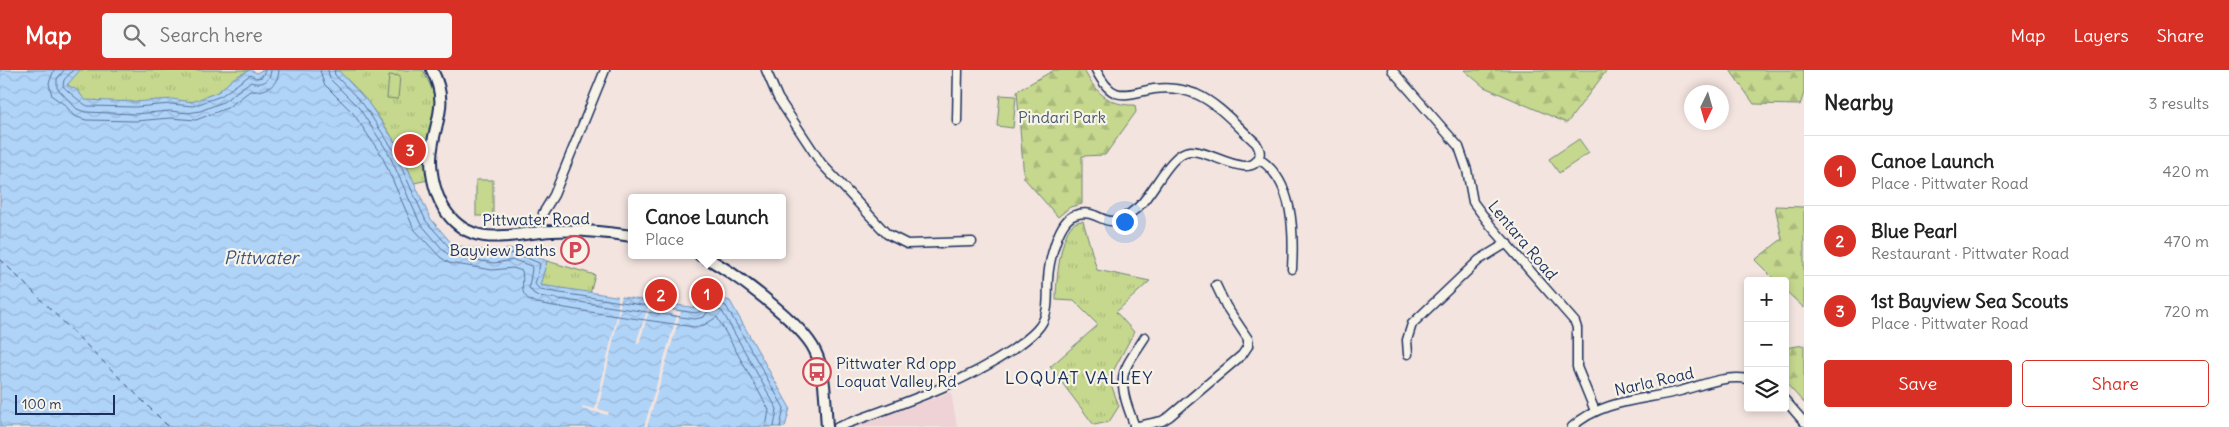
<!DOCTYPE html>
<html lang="en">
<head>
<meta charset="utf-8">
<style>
	body { margin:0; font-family:Delius,sans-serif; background:#f6f6f6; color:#222 }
	.controls { position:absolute; right:15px; bottom:15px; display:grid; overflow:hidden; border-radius:5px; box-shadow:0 2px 8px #0003 }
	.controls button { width:45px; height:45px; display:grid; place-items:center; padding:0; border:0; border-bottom:1px solid #e0e0e0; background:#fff; color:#222; font:25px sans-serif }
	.compass { position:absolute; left:1684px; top:15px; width:45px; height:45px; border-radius:50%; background:#fff; box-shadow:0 2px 8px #0003; rotate:185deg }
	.scale { position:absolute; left:15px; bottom:12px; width:100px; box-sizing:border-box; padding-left:5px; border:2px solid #1b2f5e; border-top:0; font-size:14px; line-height:18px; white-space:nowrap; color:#1b2f5e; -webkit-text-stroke:4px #f7f3e8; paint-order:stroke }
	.you { position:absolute; left:1124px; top:151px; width:18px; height:18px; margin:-12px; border:4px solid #fff; border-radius:50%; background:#1a73e8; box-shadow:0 0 0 8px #1a73e833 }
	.badge { display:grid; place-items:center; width:32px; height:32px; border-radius:50%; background:#d93025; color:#fff; font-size:16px; font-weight:700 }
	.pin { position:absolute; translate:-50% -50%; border:2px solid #fff; box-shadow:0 1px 5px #0006 }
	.popup { position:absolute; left:628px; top:124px; width:158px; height:65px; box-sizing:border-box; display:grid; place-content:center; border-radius:5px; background:#fff; filter:drop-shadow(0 1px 4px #0005); font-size:16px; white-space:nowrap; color:#767676 }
	.popup b { font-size:19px; color:#222 }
	.popup::after { content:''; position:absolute; left:50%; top:100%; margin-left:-10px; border:10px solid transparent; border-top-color:#fff }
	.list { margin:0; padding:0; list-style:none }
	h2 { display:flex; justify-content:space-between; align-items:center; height:65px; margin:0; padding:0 20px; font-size:21px }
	h2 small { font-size:16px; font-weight:400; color:#767676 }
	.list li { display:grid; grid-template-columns:32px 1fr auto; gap:15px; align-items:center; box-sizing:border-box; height:70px; padding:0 20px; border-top:1px solid #e0e0e0 }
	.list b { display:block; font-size:19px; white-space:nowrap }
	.list p { margin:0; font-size:16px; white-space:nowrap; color:#767676 }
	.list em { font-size:16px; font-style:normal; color:#767676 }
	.actions { display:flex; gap:10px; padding:15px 20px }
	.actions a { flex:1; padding:11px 0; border:1px solid #d93025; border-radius:5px; text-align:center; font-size:18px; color:#d93025 }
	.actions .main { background:#d93025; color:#fff }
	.icon { flex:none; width:28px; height:28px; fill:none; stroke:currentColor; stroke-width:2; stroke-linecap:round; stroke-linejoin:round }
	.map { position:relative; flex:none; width:1804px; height:357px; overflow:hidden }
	header { display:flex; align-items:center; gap:30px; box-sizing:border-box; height:70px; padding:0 25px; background:#d93025; color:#fff }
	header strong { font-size:24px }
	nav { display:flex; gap:28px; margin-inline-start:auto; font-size:18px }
	.search { width:350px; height:45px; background:#f6f6f6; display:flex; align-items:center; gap:12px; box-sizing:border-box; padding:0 18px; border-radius:5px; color:#767676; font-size:19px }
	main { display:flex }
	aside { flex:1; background:#fff }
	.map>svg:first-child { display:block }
</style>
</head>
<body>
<header>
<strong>Map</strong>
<div class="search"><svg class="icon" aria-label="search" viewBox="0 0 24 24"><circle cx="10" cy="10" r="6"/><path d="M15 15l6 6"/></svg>Search here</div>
<nav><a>Map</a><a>Layers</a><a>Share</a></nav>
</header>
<main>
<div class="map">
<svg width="1804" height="357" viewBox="0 0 1804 357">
	<defs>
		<pattern id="grass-tufts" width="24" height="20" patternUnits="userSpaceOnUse" patternTransform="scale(1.25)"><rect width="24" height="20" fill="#c5d88d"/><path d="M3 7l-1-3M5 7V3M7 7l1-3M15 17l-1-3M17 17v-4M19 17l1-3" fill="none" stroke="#a9ba7c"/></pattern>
		<pattern id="forest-firs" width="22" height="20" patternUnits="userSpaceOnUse" patternTransform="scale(1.25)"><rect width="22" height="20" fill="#c5d88d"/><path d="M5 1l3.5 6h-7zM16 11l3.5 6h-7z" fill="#a9ba7c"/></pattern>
		<pattern id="water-waves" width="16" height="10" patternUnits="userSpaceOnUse" patternTransform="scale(1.25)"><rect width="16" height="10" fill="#b0d4f8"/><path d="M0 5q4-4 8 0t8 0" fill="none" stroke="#97b6d7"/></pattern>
	</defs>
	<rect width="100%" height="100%" fill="#f3e4df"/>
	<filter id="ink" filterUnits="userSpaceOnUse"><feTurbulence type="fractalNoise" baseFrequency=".02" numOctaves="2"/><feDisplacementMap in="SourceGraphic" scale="10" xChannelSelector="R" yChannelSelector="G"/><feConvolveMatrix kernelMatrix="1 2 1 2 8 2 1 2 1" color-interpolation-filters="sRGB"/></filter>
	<g filter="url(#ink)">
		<path fill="#eed2d5" d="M 951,322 L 957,357 L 855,357 Z"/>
		<g fill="url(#grass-tufts)" stroke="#708476">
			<path d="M 27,0 L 250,0 L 234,8 L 218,22 L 192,32 L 165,30 L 87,36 L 79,22 L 68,16 L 68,13 Z"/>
			<path d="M 334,0 L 423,0 L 433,21 L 435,34 L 432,54 L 426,77 L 428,110 L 414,113 C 409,101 404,88 398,77 C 389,60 351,6 334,0 Z"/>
			<path d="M 1083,151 L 1097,200 L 1150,211 L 1116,242 L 1134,262 L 1109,309 L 1119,336 L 1109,352 L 1094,355 L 1050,297 L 1098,255 L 1074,231 L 1056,230 C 1056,214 1060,161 1075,153 C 1076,152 1082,151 1083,151 Z"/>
			<path d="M 547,191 L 595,205 L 590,224 L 540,215 Z"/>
		</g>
		<g fill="url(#forest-firs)" stroke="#708476">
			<path d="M 1054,0 L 1084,0 C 1095,22 1109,36 1135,35 L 1136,42 L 1105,85 L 1082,86 L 1082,134 L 1070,137 L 1058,147 L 1024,108 L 1017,21 Z"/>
			<path d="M 1464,0 L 1607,0 L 1567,53 L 1484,17 Z"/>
			<path d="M 1730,0 L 1804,0 L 1804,23 L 1800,35 L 1754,34 Z"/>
			<path d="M 1775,136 L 1804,137 L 1804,238 L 1785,220 L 1785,211 L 1776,211 L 1755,190 L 1782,169 Z"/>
			<path d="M 1804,275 L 1804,333 L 1785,312 L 1785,278 Z"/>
		</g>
		<g fill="#c5d88d" stroke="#708476">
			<path d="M 389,5 L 400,6 L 398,29 L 387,28 Z"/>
			<path d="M 1000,25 L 1016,26 L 1013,58 L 997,56 Z"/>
			<path d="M 1579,69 L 1589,83 L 1559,103 L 1549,89 Z"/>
			<rect x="476" y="110" width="17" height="36"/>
		</g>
		<path fill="url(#water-waves)" stroke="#7492ba" d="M 0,0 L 80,0 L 67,15 L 77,20 L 85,30 L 135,32 L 172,29 L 192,32 L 218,22 L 234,8 L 250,0 L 257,3 L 262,0 L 339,1 L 367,31 L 398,76 L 430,148 L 453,175 L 495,182 L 515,178 L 547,191 L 540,215 L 697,238 L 702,223 L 730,231 L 790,338 L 785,357 L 0,357 Z"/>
		<g fill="#f3e4df">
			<path d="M 618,226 L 621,226 L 620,241 L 598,339 L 609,342 L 608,345 L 582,339 L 582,336 L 595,339 L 618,241 Z"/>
			<path d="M 660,232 L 681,242 L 647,357 L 644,357 L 677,245 L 650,238 L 639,274 L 636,273 L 649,234 L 667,238 Z"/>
		</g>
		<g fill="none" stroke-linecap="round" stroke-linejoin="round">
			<g stroke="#57719c" stroke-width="1">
				<path d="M 54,0 L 49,13 L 52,26 L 65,35 L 74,46 L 86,50 L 136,51 L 170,48 L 196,50 L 227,38 L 250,21 C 265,22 278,17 279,0"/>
				<path d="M 64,0 L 57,9 L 57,18 L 77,39 L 85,42 L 135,44 L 170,41 L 188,43 L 200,41 L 223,32 L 250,12 C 261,15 270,13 271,0"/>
				<path d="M 73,0 L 64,10 L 63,16 C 65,19 85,36 88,36 L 135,37 L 171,34 L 193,36 L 221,26 L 250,5 L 256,8 L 262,7 L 265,0"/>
				<path d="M 320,0 L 324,14 L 353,43 L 382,86 L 414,159 L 440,187 L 449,193 L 492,200 L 513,198 L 522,201 C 525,215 516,226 537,233 C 589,243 642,249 694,257 L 704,255 L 717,247 L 769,340 L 766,357"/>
				<path d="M 328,0 L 330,9 L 359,38 L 388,82 L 420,153 L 445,182 L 451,186 L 494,193 L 514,190 L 531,196 L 532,199 L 529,217 L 533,223 L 538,226 L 695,249 L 704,247 L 710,238 L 722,241 L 777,339 L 774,357"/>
				<path d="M 334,0 L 335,5 L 363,34 L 393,79 L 426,151 L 450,178 L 495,187 L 515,183 L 539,193 L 540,195 L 535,214 L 540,220 L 696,243 L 701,241 L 706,230 L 726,236 L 784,338 L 780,357"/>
			</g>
			<path stroke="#39507d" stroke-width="1" stroke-dasharray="6 5" stroke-linecap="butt" d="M 0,189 L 169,357"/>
			<defs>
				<g id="minor">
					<path d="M 766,0 L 778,28 L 821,93 L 887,164 L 907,174 L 972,172"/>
					<path d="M 1392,0 L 1459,77 L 1467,100 L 1473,132 L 1491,156 L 1575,252 L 1577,258 L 1577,297 L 1595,341"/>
					<path d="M 957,51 L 958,0"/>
					<path d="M 1259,89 C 1294,111 1294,162 1292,199"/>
					<path d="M 543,143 L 554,125 L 605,0"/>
					<path d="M 1408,284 L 1407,270 L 1412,254 L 1479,190 L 1507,173"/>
					<path d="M 1785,330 L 1804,352"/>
					<path d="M 838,357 C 897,335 958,316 1011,281 C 1021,273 1032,267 1040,256 C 1050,242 1047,225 1048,209 C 1049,192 1058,150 1075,145 C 1104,136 1102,168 1137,138 C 1153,125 1170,82 1190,81 C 1208,79 1250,111 1259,87 C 1261,82 1259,78 1256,73 C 1238,57 1219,34 1196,24 C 1183,19 1168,17 1154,19 C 1125,24 1113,34 1096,0"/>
					<path d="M 1134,357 L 1162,351 L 1170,346 L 1242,285 L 1248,276 L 1248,269 L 1226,236 L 1216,215"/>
					<path d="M 1135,357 C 1130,343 1122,325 1123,310 C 1123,296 1138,279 1145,267"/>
					<path d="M 1572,357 C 1601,330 1644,330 1680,321 C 1703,315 1724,305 1748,309"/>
				</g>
				<g id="secondary">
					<path d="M 432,0 C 451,37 432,54 431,89 C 431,107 436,128 447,143 C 474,180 513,163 552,161 C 578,159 606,162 632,166"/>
					<path d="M 700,185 C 728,197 803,254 815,281 C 826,303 825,333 827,357"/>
				</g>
			</defs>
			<use href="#minor" stroke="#1b2f5e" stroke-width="11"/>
			<use href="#secondary" stroke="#1b2f5e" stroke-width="14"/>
			<use href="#minor" stroke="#f7f3e8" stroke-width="8"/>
			<use href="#secondary" stroke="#f7f3e8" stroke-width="10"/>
		</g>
	</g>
	<defs>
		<symbol id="parking-ring" viewBox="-11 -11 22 22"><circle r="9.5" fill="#f7f3e8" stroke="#d1495b" stroke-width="1.5"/><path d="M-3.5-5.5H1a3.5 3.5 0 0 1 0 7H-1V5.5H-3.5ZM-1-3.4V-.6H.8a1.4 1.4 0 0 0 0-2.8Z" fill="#d1495b"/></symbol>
		<symbol id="bus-ring" viewBox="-11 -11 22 22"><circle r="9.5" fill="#f7f3e8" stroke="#d1495b" stroke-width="1.5"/><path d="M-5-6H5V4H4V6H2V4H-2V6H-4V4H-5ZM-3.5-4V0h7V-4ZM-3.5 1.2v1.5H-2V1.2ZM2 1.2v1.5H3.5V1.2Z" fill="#d1495b"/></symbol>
	</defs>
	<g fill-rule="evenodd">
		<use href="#parking-ring" x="559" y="164" width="32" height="32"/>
		<use href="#bus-ring" x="801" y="286" width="32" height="32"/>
	</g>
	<g text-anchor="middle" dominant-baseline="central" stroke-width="4.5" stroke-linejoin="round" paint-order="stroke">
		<g font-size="16" fill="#46596a" stroke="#f7f3e8">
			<text x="1062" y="47">Pindari Park</text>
		</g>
		<g font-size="16" fill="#1b2f5e" stroke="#f7f3e8">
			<text transform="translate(536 149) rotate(-1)">Pittwater Road</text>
			<text transform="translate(1523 170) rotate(50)">Lentara Road</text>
			<text transform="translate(1654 311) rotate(-13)">Narla Road</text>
		</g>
		<g font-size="16" fill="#1b2f5e" stroke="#f7f3e8" text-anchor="end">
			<text x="556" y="180">Bayview Baths</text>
			<text x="836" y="293" text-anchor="start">Pittwater Rd opp<tspan x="836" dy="18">Loquat Valley Rd</tspan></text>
		</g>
		<g font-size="18" font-style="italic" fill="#39507d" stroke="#f7f3e8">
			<text x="261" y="187">Pittwater</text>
		</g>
		<g font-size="18" letter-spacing="1" fill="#1b2f5e" stroke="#f7f3e8">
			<text x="1079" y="307">LOQUAT VALLEY</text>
		</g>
	</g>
</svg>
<div class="controls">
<button>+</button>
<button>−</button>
<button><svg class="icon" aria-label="layers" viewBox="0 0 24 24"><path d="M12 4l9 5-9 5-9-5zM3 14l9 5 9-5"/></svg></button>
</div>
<svg class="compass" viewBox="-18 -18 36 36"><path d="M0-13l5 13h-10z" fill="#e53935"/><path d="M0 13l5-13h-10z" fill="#767676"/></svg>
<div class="scale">100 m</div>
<div class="you"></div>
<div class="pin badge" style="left:707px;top:224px">1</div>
<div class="popup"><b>Canoe Launch</b>Place</div>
<div class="pin badge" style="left:661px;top:225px">2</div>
<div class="pin badge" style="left:410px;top:80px">3</div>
</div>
<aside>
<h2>Nearby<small>3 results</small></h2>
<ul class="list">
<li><span class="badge">1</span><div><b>Canoe Launch</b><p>Place · Pittwater Road</p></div><em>420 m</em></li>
<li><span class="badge">2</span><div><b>Blue Pearl</b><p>Restaurant · Pittwater Road</p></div><em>470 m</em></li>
<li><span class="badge">3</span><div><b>1st Bayview Sea Scouts</b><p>Place · Pittwater Road</p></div><em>720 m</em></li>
</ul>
<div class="actions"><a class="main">Save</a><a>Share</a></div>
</aside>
</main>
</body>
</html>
